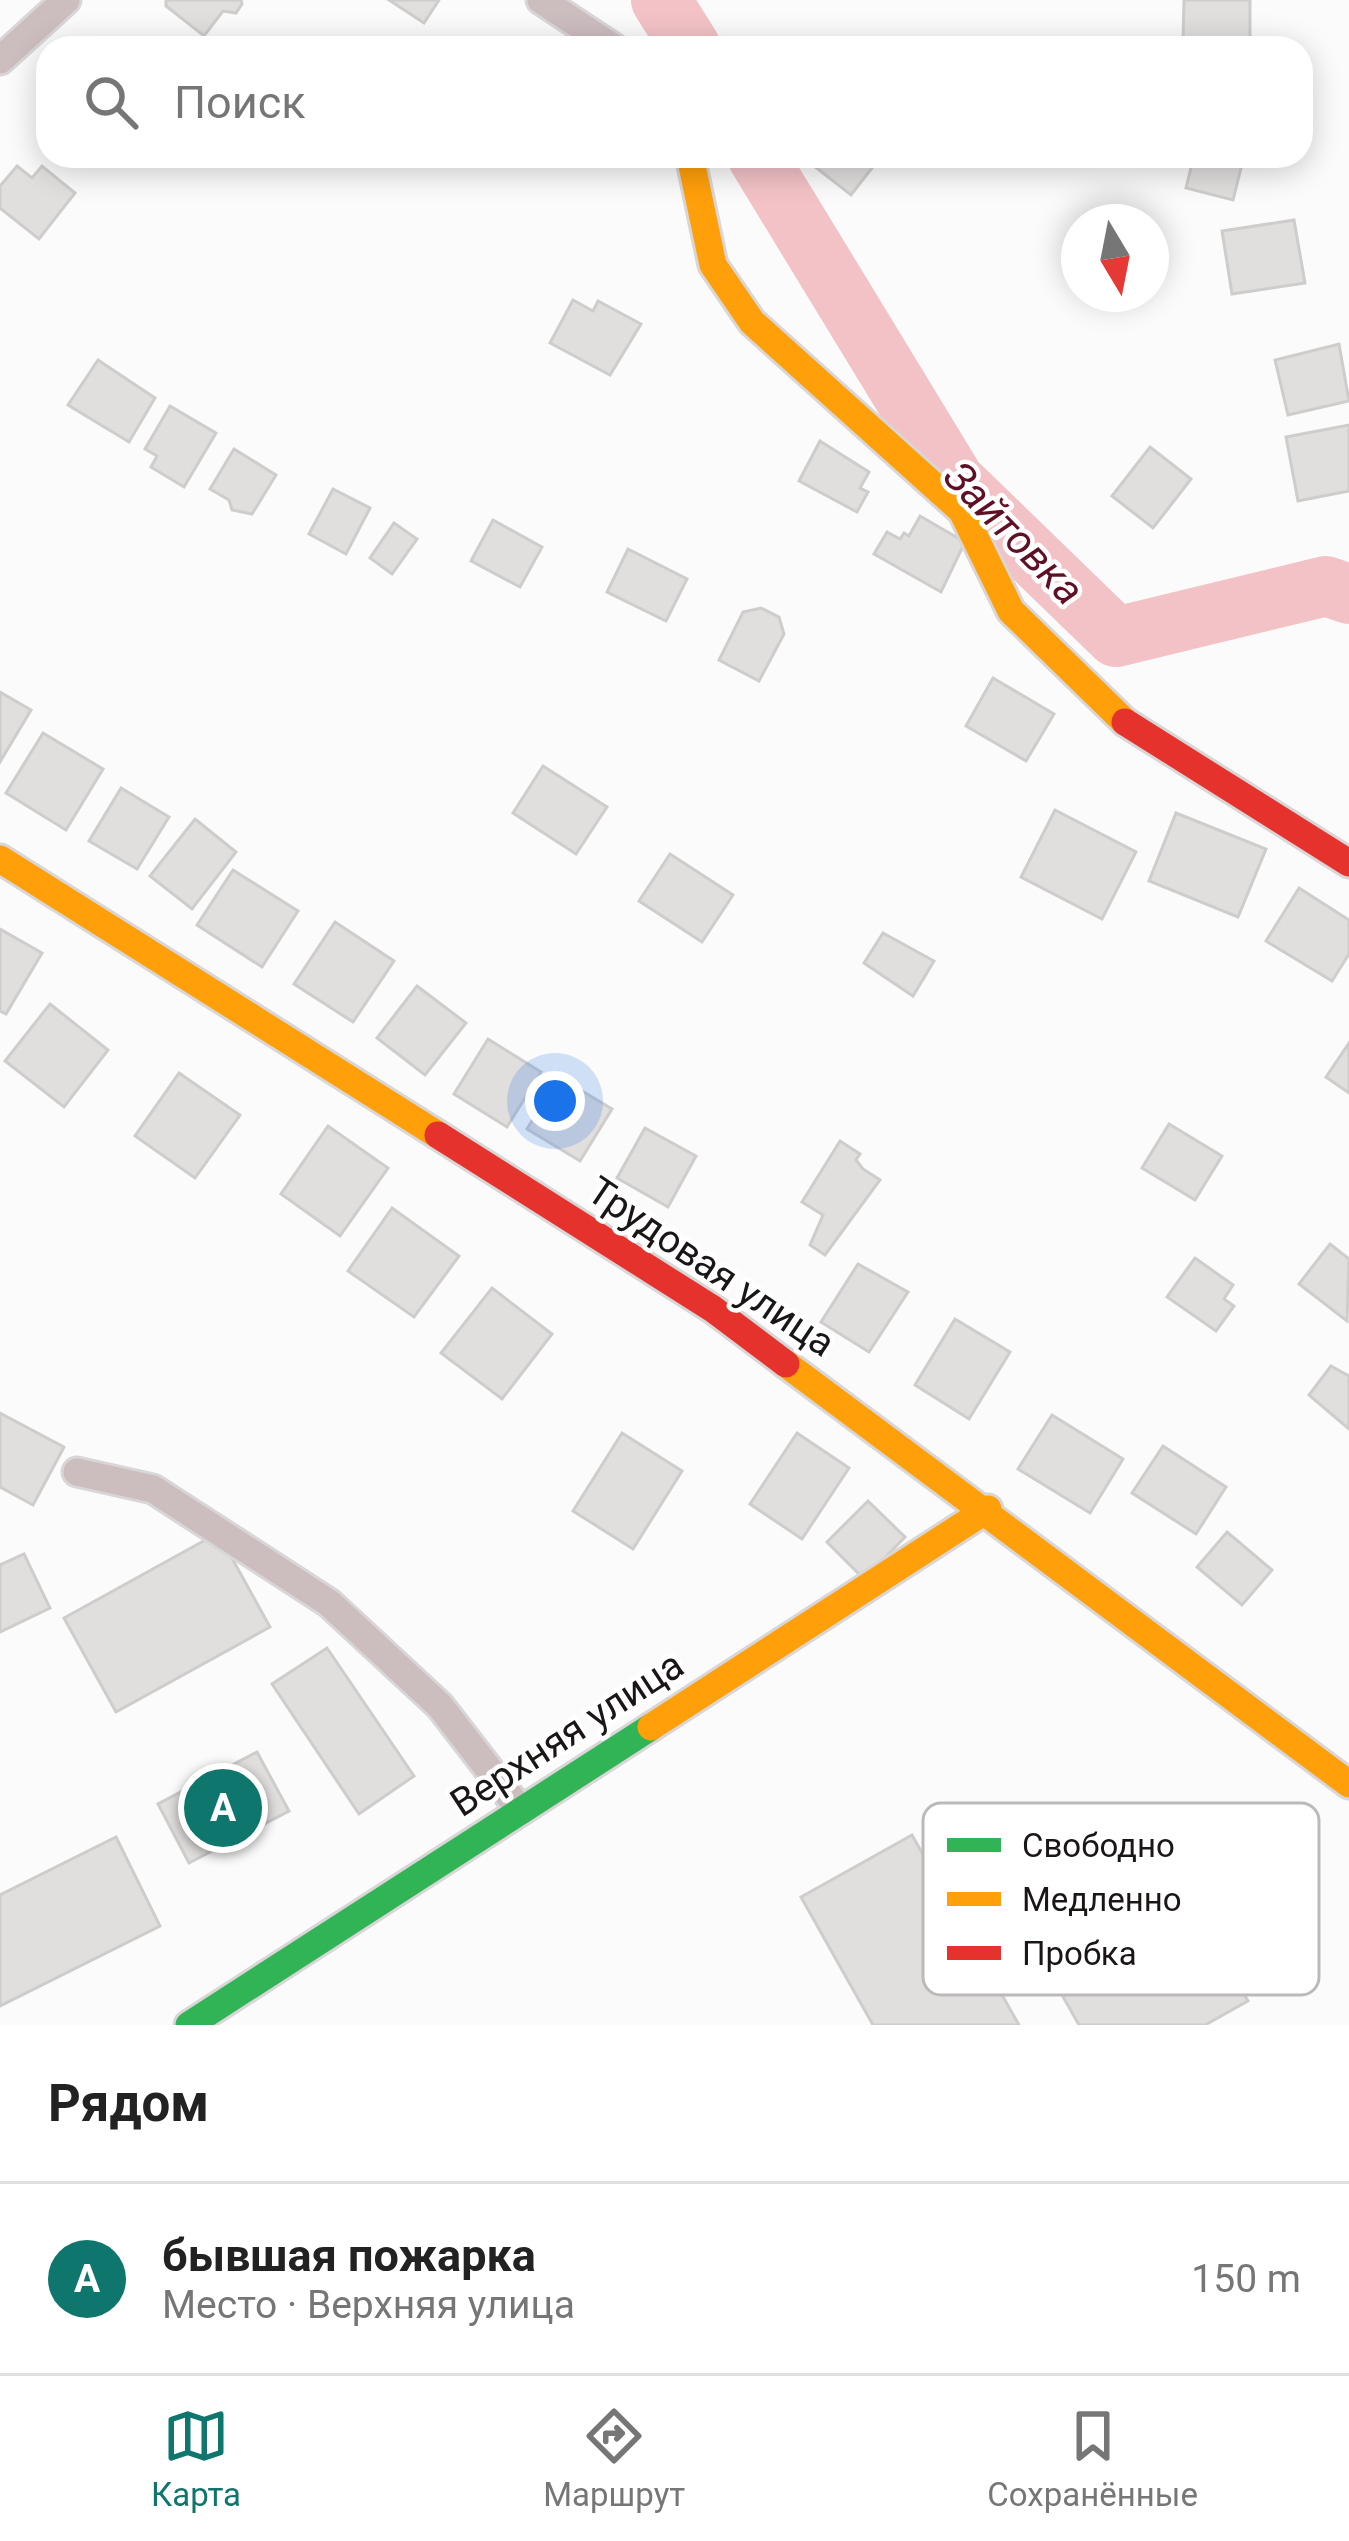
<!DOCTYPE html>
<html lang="ru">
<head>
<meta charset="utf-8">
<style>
	body { margin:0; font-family:Roboto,sans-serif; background:#f6f6f6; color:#222 }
	.compass { position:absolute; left:1061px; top:204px; width:108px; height:108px; border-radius:50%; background:#fff; box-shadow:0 6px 30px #0003; rotate:170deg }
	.you { position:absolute; left:555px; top:1101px; width:42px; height:42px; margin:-30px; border:9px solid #fff; border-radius:50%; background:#1a73e8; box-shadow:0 0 0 18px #1a73e833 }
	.badge { display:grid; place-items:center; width:78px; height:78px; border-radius:50%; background:#0f766e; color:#fff; font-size:39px; font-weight:700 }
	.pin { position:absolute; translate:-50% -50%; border:6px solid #fff; box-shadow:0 3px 12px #0006 }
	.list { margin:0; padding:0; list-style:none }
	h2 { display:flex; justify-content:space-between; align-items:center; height:156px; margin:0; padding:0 48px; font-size:51px }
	h2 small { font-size:39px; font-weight:400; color:#767676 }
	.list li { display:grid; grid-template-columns:78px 1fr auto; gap:36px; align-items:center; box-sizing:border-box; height:192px; padding:0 48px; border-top:3px solid #e0e0e0 }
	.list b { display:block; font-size:45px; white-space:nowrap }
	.list p { margin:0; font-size:39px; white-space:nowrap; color:#767676 }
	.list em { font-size:39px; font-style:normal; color:#767676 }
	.icon { flex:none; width:66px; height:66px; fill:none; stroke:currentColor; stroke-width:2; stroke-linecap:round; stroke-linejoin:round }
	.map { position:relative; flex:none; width:1349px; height:2025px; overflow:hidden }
	.search { position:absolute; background:#fff; box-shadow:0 6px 30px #0003; left:36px; right:36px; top:36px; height:132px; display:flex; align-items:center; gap:30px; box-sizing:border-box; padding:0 42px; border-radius:36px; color:#767676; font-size:45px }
	.sheet { height:348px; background:#fff }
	nav { display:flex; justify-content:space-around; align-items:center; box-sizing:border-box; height:168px; border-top:3px solid #e0e0e0; background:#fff; font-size:33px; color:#767676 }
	nav a { display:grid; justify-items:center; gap:6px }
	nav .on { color:#0f766e }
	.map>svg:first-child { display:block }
</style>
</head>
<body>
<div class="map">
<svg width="1349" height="2025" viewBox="0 0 1349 2025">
	<rect width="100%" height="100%" fill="#fcfbfb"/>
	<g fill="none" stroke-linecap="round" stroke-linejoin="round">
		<g stroke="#f2c2c6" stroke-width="60">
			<path d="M 661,0 L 691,48"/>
			<path d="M 757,156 L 955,481 L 1116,637 L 1326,586 L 1349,594"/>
		</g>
	</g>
	<g fill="#e1dede" stroke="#cfcccc" stroke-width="3">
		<path d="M 166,0 L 241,0 L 242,4 L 236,13 L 223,11 L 204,36 L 166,6 Z"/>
		<path d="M 389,0 L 439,0 L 424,23 Z"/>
		<path d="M 1184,0 L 1250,0 L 1250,41 L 1183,41 Z"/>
		<path d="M 822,156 L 875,156 L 879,159 L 851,195 L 814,166 Z"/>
		<path d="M 1194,156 L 1244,156 L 1233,200 L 1186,188 Z"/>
		<path d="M 17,166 L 32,178 L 42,166 L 75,193 L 39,239 L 0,208 L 0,186 Z"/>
		<path d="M 1294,220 L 1305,283 L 1232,294 L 1222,231 Z"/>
		<path d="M 573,300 L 593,311 L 598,301 L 641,324 L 610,375 L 550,343 Z"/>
		<path d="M 1339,344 L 1349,401 L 1288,415 L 1275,360 Z"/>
		<path d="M 98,360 L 155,398 L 129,442 L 68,405 Z"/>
		<path d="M 170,406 L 216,433 L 184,487 L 151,467 L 157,456 L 145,449 Z"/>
		<path d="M 1349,425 L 1349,491 L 1298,501 L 1286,437 Z"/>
		<path d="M 820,441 L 869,472 L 860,488 L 868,492 L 857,512 L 799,481 Z"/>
		<path d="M 1150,447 L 1191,479 L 1153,528 L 1112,496 Z"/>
		<path d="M 234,449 L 276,475 L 252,514 L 232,510 L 229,500 L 210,489 Z"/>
		<path d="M 333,489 L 370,508 L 346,554 L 309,534 Z"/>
		<path d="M 920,516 L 965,542 L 941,592 L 874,554 L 887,532 L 900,539 L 904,533 L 909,536 Z"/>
		<path d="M 493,520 L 542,547 L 520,587 L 471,561 Z"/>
		<path d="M 394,523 L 417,539 L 392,574 L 370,558 Z"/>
		<path d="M 628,549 L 687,579 L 666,621 L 607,592 Z"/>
		<path d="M 761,608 L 779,617 L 784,634 L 759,681 L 719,660 L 743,612 Z"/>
		<path d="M 993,678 L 1054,714 L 1026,761 L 966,726 Z"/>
		<path d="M 0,692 L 31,710 L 0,762 Z"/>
		<path d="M 43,733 L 103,769 L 66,830 L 6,793 Z"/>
		<path d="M 543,766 L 607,807 L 576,854 L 513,813 Z"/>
		<path d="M 121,788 L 169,817 L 137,869 L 89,841 Z"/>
		<path d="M 1055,810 L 1136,852 L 1102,919 L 1021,877 Z"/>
		<path d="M 1176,813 L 1266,849 L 1238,917 L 1149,881 Z"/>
		<path d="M 195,819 L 236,852 L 192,909 L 150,876 Z"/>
		<path d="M 670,854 L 733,895 L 702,942 L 639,901 Z"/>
		<path d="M 233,870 L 298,911 L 262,967 L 197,925 Z"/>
		<path d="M 1299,888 L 1349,920 L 1349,954 L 1332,981 L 1266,941 Z"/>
		<path d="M 335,922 L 394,961 L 353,1022 L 294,984 Z"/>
		<path d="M 0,929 L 42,953 L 6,1014 L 0,1011 Z"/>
		<path d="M 883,933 L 934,961 L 913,996 L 864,963 Z"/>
		<path d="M 417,986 L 466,1023 L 425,1075 L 377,1038 Z"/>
		<path d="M 50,1004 L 108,1050 L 64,1107 L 5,1061 Z"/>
		<path d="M 488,1039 L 541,1072 L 507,1127 L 454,1094 Z"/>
		<path d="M 1349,1043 L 1349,1093 L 1326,1077 Z"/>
		<path d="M 179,1073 L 240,1115 L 195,1178 L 135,1136 Z"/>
		<path d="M 559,1077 L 612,1109 L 580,1161 L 527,1129 Z"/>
		<path d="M 1169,1124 L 1222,1156 L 1195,1200 L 1142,1168 Z"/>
		<path d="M 328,1126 L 388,1168 L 340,1236 L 281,1194 Z"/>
		<path d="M 645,1128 L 696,1156 L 668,1207 L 617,1178 Z"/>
		<path d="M 840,1141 L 860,1154 L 856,1160 L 863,1169 L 880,1180 L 825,1255 L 810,1245 L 823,1215 L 802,1202 Z"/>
		<path d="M 392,1208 L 459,1256 L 414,1317 L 348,1271 Z"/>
		<path d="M 1330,1244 L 1349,1259 L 1347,1321 L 1299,1284 Z"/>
		<path d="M 1195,1258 L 1233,1285 L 1224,1299 L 1234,1306 L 1216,1331 L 1167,1297 Z"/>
		<path d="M 858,1264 L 908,1292 L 869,1352 L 821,1322 Z"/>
		<path d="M 492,1288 L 552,1334 L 502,1399 L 441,1353 Z"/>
		<path d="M 955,1319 L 1010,1352 L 969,1419 L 915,1385 Z"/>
		<path d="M 1331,1366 L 1349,1376 L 1349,1429 L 1309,1395 Z"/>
		<path d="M 0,1413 L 64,1447 L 33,1505 L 0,1487 Z"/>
		<path d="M 1052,1415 L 1123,1459 L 1090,1513 L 1018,1469 Z"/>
		<path d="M 622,1433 L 682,1471 L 633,1549 L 573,1511 Z"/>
		<path d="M 797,1433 L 849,1468 L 802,1539 L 750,1504 Z"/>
		<path d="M 1163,1446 L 1226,1487 L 1196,1534 L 1132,1493 Z"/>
		<path d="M 868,1501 L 905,1537 L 864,1579 L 827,1542 Z"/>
		<path d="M 1227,1532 L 1272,1570 L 1242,1605 L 1197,1567 Z"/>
		<path d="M 218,1533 L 270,1627 L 116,1712 L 64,1618 Z"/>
		<path d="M 24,1554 L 50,1608 L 0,1632 L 0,1565 Z"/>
		<path d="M 327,1648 L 414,1776 L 359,1814 L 272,1684 Z"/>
		<path d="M 257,1752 L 289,1811 L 189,1863 L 158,1804 Z"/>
		<path d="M 912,1835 L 1019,2025 L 873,2025 L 801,1897 Z"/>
		<path d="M 116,1837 L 160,1926 L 0,2006 L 0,1895 Z"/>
		<path d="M 1195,1908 L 1248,2001 L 1205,2025 L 1079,2025 L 1057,1986 Z"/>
	</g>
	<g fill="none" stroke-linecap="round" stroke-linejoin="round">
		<defs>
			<g id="street">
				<path d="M 541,0 L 614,48"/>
				<path d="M 0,60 L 66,0"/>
				<path d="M 77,1472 L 153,1489 L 329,1603 L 440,1706 L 521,1811"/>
			</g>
			<path id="fast" d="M 189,2025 L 651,1727"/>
			<g id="slow">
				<path d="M 690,156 L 713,265 L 752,322 L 962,511 L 1011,611 L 1125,722"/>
				<path d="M 0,859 L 438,1135"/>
				<path d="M 786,1364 L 1349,1784"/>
				<path d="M 651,1727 L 988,1509"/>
			</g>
			<g id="jam">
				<path d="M 1125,722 L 1349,863"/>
				<path d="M 438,1135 L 713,1309 L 786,1364"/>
			</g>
		</defs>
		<use href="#street" stroke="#d8d6d6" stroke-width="33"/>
		<use href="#fast" stroke="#d8d6d6" stroke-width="33"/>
		<use href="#slow" stroke="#d8d6d6" stroke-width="33"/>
		<use href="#jam" stroke="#d8d6d6" stroke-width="33"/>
		<use href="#street" stroke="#ccbdbf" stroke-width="27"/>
		<use href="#fast" stroke="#30b455" stroke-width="27"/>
		<use href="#slow" stroke="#ff9f0a" stroke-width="27"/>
		<use href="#jam" stroke="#e5322d" stroke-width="27"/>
	</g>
	<g text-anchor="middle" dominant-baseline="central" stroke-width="9" stroke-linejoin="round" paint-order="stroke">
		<g font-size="39" fill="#1b1616" stroke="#fff">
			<text transform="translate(711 1267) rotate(34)">Трудовая улица</text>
			<text transform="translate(567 1734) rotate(-33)">Верхняя улица</text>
		</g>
		<g font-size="42" font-style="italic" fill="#601025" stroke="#fff">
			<text transform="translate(1014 533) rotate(46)">Зайтовка</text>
		</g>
	</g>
	<rect x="923" y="1803" width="396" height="192" rx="18" fill="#fff" stroke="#bbb9b9" stroke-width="3"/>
	<rect x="947" y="1838" width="54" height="14" fill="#30b455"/>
	<rect x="947" y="1892" width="54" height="14" fill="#ff9f0a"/>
	<rect x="947" y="1946" width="54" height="14" fill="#e5322d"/>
	<g font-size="33" fill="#1b1616">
		<text x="1022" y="1857">Свободно</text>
		<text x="1022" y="1911">Медленно</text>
		<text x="1022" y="1965">Пробка</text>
	</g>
</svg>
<svg class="compass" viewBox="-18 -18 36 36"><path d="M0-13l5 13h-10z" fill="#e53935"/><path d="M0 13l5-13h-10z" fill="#767676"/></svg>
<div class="you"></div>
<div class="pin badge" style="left:223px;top:1808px">A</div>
<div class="search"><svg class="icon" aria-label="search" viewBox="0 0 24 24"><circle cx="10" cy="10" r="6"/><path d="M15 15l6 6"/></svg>Поиск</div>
</div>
<section class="sheet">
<h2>Рядом<small></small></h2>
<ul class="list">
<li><span class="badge">A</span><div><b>бывшая пожарка</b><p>Место · Верхняя улица</p></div><em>150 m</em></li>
</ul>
</section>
<nav>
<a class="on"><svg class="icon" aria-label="map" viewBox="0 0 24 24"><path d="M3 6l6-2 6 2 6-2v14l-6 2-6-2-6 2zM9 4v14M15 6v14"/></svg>Карта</a>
<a><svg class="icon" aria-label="directions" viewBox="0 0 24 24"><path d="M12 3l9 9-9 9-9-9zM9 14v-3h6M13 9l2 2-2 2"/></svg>Маршрут</a>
<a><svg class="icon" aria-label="saved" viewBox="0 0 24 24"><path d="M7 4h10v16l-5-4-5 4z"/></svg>Сохранённые</a>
</nav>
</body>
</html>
